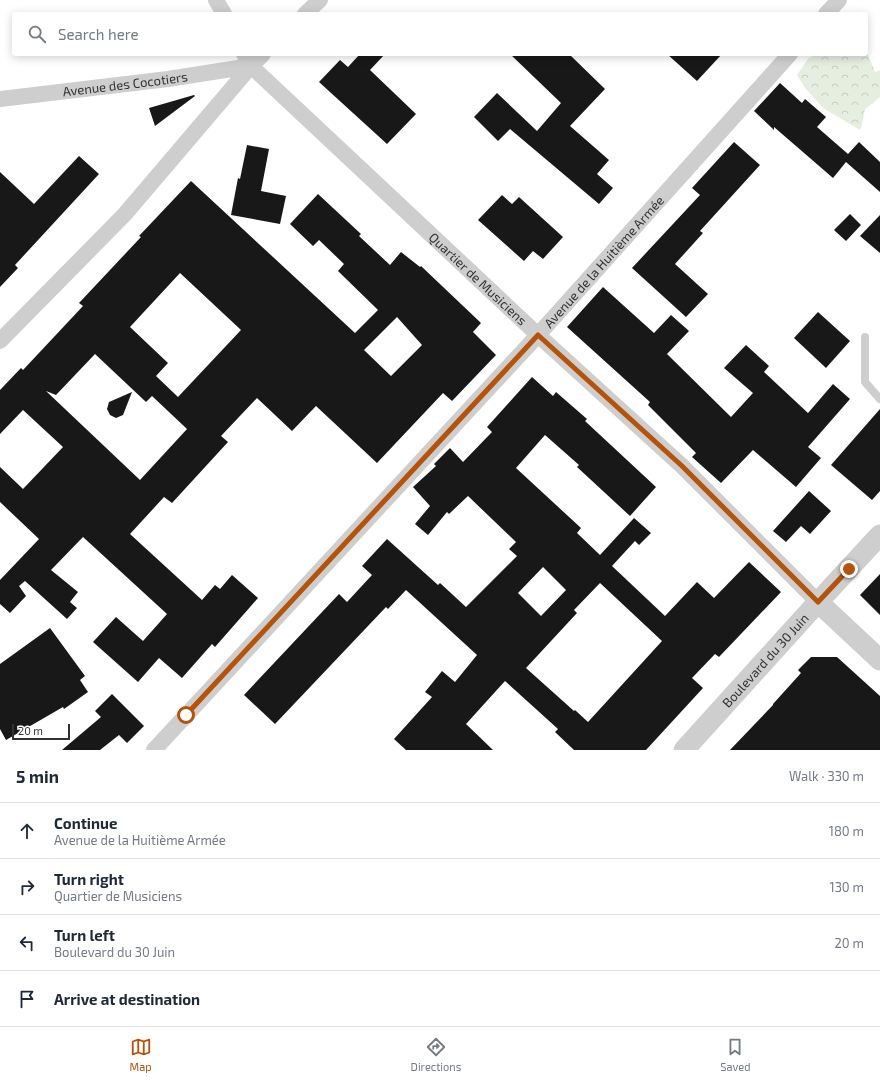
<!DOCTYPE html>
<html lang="en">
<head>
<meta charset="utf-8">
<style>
	body { margin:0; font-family:"Exo 2",sans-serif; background:#f6f6f7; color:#1f2937 }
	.scale { position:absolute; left:12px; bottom:10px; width:58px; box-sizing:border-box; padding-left:4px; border:2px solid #313131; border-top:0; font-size:11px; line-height:14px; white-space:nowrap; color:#313131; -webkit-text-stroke:3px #fff; paint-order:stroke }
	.stop { position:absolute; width:12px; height:12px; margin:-9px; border:3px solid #b45309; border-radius:50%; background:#fff }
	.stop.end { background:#b45309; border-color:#fff; box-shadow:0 1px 4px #0008 }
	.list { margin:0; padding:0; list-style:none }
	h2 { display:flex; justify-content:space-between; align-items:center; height:52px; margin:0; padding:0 16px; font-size:17px }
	h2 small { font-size:13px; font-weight:400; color:#747a83 }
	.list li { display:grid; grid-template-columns:26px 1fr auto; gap:12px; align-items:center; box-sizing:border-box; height:56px; padding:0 16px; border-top:1px solid #e0e1e3 }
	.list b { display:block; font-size:15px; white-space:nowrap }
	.list p { margin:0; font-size:13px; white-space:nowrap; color:#747a83 }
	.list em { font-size:13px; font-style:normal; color:#747a83 }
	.icon { flex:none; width:22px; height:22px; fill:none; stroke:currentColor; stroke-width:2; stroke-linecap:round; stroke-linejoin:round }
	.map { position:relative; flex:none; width:880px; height:750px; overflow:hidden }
	.search { position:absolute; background:#fff; box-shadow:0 2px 10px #0003; left:12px; right:12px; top:12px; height:44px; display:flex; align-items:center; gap:10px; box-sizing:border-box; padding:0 14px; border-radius:4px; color:#747a83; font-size:15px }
	.sheet { height:276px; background:#fff }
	nav { display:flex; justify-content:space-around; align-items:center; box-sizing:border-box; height:56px; border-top:1px solid #e0e1e3; background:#fff; font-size:11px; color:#747a83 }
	nav a { display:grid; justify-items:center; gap:2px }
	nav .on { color:#b45309 }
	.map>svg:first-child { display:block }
</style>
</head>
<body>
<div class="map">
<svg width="880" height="750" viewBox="0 0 880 750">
	<defs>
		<pattern id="forest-crowns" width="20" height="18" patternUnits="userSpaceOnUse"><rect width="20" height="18" fill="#e6eedf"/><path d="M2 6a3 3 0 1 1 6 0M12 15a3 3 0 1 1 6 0" fill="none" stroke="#c6cdc0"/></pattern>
	</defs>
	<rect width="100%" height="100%" fill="#fff"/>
	<path fill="url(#forest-crowns)" d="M 866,50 L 875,72 L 880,70 L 880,97 L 865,109 L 863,120 L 860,130 L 823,108 L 805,88 L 797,75 L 808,59 L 816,54 L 866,54 Z"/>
	<g fill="#181818" fill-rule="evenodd">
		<path d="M 360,54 L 385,54 L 370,70 L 416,114 L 387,144 L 319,82 L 340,60 L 348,67 Z"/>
		<path d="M 510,54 L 569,54 L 605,89 L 570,126 L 609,160 L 597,174 L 613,188 L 599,204 L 510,129 L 498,141 L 474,117 L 497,93 L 537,131 L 561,103 Z"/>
		<path d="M 667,54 L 722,54 L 697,81 Z"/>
		<path d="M 780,83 L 802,103 L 805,99 L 826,117 L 817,127 L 848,154 L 859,142 L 880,162 L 880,192 L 846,162 L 833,178 L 774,127 L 774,130 L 754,111 Z"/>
		<path d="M 194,95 L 195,96 L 155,126 L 149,108 Z"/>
		<path d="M 734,142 L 760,165 L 700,231 L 703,233 L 675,264 L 708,294 L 686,317 L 632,268 L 700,195 L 692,188 Z"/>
		<path d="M 247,145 L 269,149 L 261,191 L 286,196 L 280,224 L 231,215 L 238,178 L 240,179 Z"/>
		<path d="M 79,156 L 99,174 L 15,265 L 18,268 L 0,287 L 0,172 L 34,204 Z"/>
		<path d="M 191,181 L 355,333 L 378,310 L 338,271 L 344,264 L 319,240 L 313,246 L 290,224 L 318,194 L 361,234 L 359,236 L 390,265 L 401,252 L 420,267 L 421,266 L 481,323 L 473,332 L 496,355 L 452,401 L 443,393 L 377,463 L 316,406 L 292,431 L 257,398 L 221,436 L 228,442 L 172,503 L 164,497 L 130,534 L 202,600 L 215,585 L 220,589 L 232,575 L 258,598 L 215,647 L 212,644 L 182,678 L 159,658 L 138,682 L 93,642 L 116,617 L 143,641 L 167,614 L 83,537 L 51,570 L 78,592 L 70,602 L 77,608 L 67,619 L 25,581 L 19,586 L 26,596 L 10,613 L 0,604 L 0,580 L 39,539 L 0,502 L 0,467 L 23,489 L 63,447 L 23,410 L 0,434 L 0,390 L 21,368 L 23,370 L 83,306 L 79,303 L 141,237 L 139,236 ZM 180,273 L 241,330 L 178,397 L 156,376 L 168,363 L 130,327 ZM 397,317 L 422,345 L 391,376 L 364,350 ZM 95,354 L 146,402 L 152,396 L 187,429 L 140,480 L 46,391 L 56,395 Z"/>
		<path d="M 502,195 L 512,204 L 519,197 L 563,237 L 543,259 L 533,251 L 524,261 L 478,220 Z"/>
		<path d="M 850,214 L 861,225 L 846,241 L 834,230 Z"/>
		<path d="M 880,215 L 880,253 L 860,236 Z"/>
		<path d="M 603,287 L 654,333 L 671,315 L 689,331 L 667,354 L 731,417 L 753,393 L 724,368 L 746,345 L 769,366 L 764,372 L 808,413 L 833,384 L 850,399 L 808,447 L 821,458 L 796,487 L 753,450 L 721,483 L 692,457 L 696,453 L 648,405 L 650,402 L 567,327 Z"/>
		<path d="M 818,312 L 850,341 L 826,368 L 794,338 Z"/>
		<path d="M 532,377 L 553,396 L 556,392 L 587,419 L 585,421 L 656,487 L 630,516 L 577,467 L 579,465 L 545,435 L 516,468 L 581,528 L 577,533 L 600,555 L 634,518 L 651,533 L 639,545 L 635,541 L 612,566 L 665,616 L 697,582 L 714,598 L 749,562 L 781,592 L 719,657 L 715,654 L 692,678 L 703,688 L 646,750 L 574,750 L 555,732 L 558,729 L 505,681 L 466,724 L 493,750 L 406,750 L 394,739 L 432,697 L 425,692 L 442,671 L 455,682 L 477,655 L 406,590 L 388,609 L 386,607 L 275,724 L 244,695 L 339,594 L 347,602 L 372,575 L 362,566 L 387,539 L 438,585 L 440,583 L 466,607 L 517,556 L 509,549 L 516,542 L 468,496 L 449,514 L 447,512 L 428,535 L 415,524 L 430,506 L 413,487 L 436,466 L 434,464 L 450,448 L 463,462 L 492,432 L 487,427 ZM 543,567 L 566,590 L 541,616 L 518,593 ZM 600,583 L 662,641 L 588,722 L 575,710 L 574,711 L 526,668 L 577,613 L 574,610 Z"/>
		<path d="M 132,392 L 123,415 L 116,418 L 110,415 L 107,409 L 109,402 Z"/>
		<path d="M 880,409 L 880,491 L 872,500 L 831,465 Z"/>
		<path d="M 809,491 L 831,511 L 810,534 L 801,526 L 786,542 L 773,531 Z"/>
		<path d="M 880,574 L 880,615 L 860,595 Z"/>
		<path d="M 50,628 L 85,676 L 80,680 L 88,692 L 64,709 L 63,707 L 6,740 L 0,729 L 0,664 Z"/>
		<path d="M 811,657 L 837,657 L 880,696 L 880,750 L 730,750 L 773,705 L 773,704 L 801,673 L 798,670 Z"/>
		<path d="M 112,694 L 144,726 L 127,743 L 119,735 L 100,750 L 62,750 L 101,717 L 95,711 Z"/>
	</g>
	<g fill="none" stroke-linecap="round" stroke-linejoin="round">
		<path stroke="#cecece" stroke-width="8" d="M 865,337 L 865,382 L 880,399"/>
		<g stroke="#cecece" stroke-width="16">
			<path d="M 216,0 L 224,14"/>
			<path d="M 305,14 L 320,0"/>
			<path d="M 826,14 L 839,0"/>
			<path id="s1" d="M 244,54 L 251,66 L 538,335 L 682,466 L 818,602"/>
			<path id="s2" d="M 0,99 L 168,79 L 251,66"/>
			<path d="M 0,341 L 125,214 L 251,66 L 263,54"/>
			<path id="s3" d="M 154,750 L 538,335 L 790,54"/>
		</g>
		<g stroke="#cecece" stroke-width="21">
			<path d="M 818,602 L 880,660"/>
			<path id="s4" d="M 684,750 L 818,602 L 880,535"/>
		</g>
	</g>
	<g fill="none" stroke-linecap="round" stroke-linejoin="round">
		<path stroke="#b45309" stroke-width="5" d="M 186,715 L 538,335 L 682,466 L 818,602 L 849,569"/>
	</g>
	<g text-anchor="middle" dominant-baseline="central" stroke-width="4" stroke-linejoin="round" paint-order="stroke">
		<g font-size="13" fill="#313131" stroke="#fff">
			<text stroke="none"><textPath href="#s2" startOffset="126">Avenue des Cocotiers</textPath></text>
			<text stroke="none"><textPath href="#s3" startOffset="664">Avenue de la Huitième Armée</textPath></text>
			<text stroke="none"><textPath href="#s1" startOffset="325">Quartier de Musiciens</textPath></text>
			<text stroke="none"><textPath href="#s4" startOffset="121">Boulevard du 30 Juin</textPath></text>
		</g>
	</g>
</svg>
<div class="scale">20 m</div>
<div class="stop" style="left:186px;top:715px"></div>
<div class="stop end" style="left:849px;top:569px"></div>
<div class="search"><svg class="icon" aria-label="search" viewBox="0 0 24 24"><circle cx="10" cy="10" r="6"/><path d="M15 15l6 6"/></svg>Search here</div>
</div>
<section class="sheet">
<h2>5 min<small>Walk · 330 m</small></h2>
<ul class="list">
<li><svg class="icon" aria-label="ahead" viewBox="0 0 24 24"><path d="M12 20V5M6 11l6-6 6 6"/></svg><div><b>Continue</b><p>Avenue de la Huitième Armée</p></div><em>180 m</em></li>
<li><svg class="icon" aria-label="right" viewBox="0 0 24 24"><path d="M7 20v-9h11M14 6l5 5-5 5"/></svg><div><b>Turn right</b><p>Quartier de Musiciens</p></div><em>130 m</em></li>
<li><svg class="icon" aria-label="left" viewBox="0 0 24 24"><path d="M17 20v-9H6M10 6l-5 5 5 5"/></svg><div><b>Turn left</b><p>Boulevard du 30 Juin</p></div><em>20 m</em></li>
<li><svg class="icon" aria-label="arrive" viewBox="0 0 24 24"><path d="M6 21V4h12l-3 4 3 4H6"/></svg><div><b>Arrive at destination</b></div></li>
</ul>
</section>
<nav>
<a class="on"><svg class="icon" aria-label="map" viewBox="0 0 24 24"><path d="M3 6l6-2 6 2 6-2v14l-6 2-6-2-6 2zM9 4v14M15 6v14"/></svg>Map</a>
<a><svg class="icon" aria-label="directions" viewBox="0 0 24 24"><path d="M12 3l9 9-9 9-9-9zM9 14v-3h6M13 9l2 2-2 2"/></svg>Directions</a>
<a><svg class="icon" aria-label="saved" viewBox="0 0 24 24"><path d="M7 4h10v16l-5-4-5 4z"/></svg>Saved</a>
</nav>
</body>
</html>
